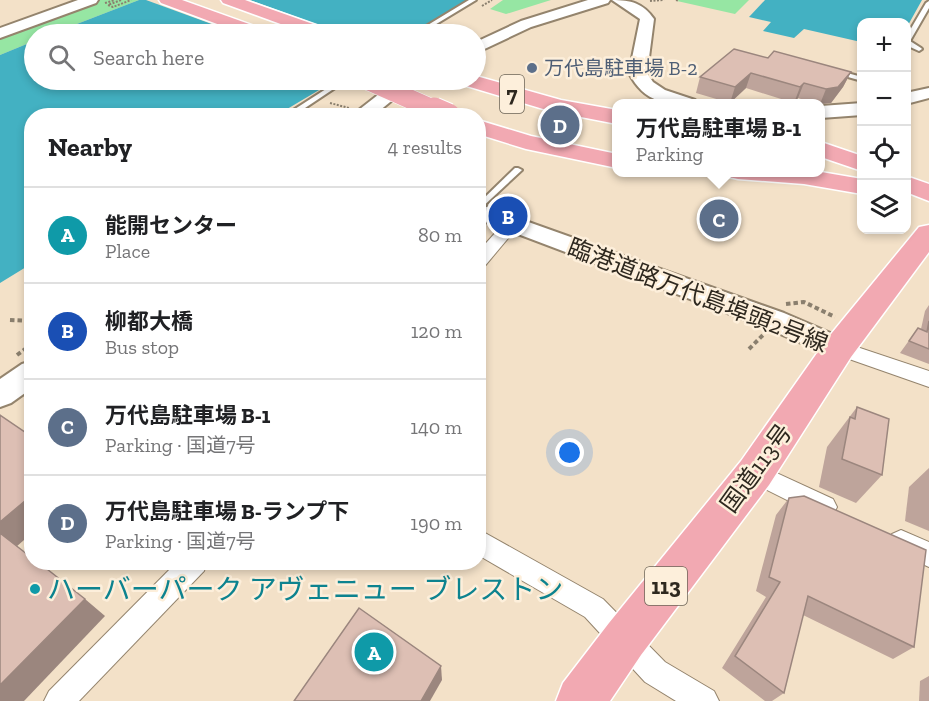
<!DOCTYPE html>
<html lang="en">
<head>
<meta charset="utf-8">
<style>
	body { margin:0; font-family:"Zilla Slab","Noto Sans JP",serif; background:#f6f6f6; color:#202124 }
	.controls { position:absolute; right:18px; top:18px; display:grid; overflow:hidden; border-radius:12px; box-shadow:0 3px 9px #0003 }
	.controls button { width:54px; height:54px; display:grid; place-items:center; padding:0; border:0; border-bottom:2px solid #e0e0e0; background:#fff; color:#202124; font:30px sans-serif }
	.you { position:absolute; left:570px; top:453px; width:21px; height:21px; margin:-15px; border:4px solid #fff; border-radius:50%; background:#1a73e8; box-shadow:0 0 0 9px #1a73e833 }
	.badge { display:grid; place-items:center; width:39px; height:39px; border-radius:50%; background:#bb3a85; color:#fff; font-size:20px; font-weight:700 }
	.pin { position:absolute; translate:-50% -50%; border:3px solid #fff; box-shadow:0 2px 6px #0006 }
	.popup { position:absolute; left:612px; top:99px; width:213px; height:78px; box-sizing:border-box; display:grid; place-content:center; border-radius:12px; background:#fff; filter:drop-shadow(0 2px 4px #0005); font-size:20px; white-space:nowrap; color:#757577 }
	.popup b { font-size:22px; color:#202124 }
	.popup::after { content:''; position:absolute; left:50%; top:100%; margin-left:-12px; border:12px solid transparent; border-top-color:#fff }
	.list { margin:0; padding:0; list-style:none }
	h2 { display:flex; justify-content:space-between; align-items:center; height:78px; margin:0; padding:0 24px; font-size:26px }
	h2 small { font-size:20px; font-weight:400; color:#757577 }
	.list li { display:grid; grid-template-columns:39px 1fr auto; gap:18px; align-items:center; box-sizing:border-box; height:96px; padding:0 24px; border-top:2px solid #e0e0e0 }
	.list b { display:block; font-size:22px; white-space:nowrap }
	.list p { margin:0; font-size:20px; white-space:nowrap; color:#757577 }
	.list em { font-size:20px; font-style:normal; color:#757577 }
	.icon { flex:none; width:33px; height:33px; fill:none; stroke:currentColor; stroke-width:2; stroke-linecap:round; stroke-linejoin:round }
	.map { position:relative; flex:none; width:929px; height:701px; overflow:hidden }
	.search { position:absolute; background:#fff; box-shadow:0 3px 9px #0003; left:24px; top:24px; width:462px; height:66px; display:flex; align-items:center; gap:15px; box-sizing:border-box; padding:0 21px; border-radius:33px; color:#757577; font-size:22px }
	.panel { position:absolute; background:#fff; box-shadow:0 3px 9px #0003; left:24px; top:108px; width:462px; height:462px; border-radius:24px }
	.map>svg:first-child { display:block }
</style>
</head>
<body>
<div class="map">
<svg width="929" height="701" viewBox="0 0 929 701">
	<rect width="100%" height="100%" fill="#f3e1c8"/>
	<g fill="#96e6a3">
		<path d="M 98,0 L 139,0 L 51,34 L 34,34 L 34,41 L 0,55 L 0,36 Z"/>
		<path d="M 503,0 L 551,0 L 506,14 L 490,9 Z"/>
		<path d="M 679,0 L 749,0 L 735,14 L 677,1 Z"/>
	</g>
	<g fill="#43b1c2">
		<path d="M 139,0 L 468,0 L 411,34 L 51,34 Z"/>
		<path d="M 765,0 L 922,0 L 907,27 L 906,22 L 862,22 L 861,42 L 804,29 L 794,38 L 763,31 L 771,22 L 749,17 Z"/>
		<path d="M 34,41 L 34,80 L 336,80 L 277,115 L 32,116 L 31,264 L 0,283 L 0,55 Z"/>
	</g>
	<path fill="#f3e1c8" d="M 146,0 L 250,0 L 344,34 L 239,34 Z"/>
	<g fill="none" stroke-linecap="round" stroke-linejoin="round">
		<defs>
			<g id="lane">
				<path d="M 469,0 L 476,0 L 433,26 L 459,33 L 460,34 L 452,34 L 429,29 L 419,34 L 413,34 Z"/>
				<path d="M 929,1 L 929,8 L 910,41 L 921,48 L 922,49 L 919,51 L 908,46 L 906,37 L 926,3 Z"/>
				<path d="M 836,70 L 862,77 L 862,81 L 834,73 L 833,72 Z"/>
				<path d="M 340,80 L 347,80 L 293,116 L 284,116 Z"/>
				<path d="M 515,168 L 518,168 L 522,170 L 478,211 L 478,204 Z"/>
			</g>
			<g id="street">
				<path d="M 502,231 L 510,236 L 484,267 L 478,268 L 478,252 L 496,232 Z"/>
				<path d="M 839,341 L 929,371 L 929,387 L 832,353 L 829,348 L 832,343 Z"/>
				<path d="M 755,463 L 833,499 L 837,507 L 833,515 L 825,518 L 817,515 L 747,480 L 744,473 L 747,466 Z"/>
				<path d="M 478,529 L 603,599 L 665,662 L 714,691 L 719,701 L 676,701 L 645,682 L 585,617 L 478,555 Z"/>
				<path d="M 901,530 L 929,542 L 929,567 L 892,550 L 889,542 L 892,534 Z"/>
				<path d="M 177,562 L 207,562 L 204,571 L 79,701 L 44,701 L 49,691 Z"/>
			</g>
			<g id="secondary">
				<path d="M 78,0 L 98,0 L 96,3 L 0,38 L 0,28 Z"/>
				<path d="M 588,0 L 610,0 L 608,3 L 531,27 L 476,53 L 476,42 L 521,21 Z"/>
				<path d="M 612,0 C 631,0 643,3 654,19 L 647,73 L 653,82 L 665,90 L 695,100 L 697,104 C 666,104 645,104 629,73 L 640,19 Z"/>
				<path d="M 397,80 L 417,80 L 373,116 L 351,116 Z"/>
				<path d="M 929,88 L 929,98 L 906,104 L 906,93 Z"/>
				<path d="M 862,103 L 862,115 L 821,118 L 821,106 Z"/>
				<path d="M 478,204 L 784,313 L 849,341 L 853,348 L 849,355 L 839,359 L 829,355 L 764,327 L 478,219 Z"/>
				<path d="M 32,361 L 32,388 L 11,403 L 0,407 L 0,379 L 22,364 Z"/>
			</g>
			<g id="highway">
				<path d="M 159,0 L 182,0 L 260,28 L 263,32 L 261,34 L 244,34 L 161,3 Z"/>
				<path d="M 221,0 L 245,0 L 330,30 L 333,34 L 308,34 L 223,3 Z"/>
				<path d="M 476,76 L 561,100 L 617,110 L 617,124 L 550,111 L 460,84 L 457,80 L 476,80 Z"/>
				<path d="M 478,120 L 531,136 L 617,154 L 617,168 L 526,149 L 478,134 Z"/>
				<path d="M 821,142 L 862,156 L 862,171 L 821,157 Z"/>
				<path d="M 726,172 L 821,172 L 862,179 L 862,194 L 804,184 L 738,179 L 729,177 Z"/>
				<path d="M 906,176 L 929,184 L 929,201 L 906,192 Z"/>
				<path d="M 929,225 L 929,252 L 851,357 L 769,485 L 641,655 L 610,701 L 556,701 L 563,683 L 609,623 L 741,461 L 827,339 L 919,227 Z"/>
			</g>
		</defs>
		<use href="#lane" stroke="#94846d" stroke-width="4"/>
		<use href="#street" stroke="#94846d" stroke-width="2"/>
		<use href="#secondary" stroke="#94846d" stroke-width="4"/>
		<use href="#highway" stroke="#fff" stroke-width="3"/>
		<g stroke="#8a7f6e" stroke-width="2" stroke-dasharray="2 1.5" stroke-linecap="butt">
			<path d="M 121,0 L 108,5 L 113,7 L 131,0"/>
			<path d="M 676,0 L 679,1"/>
			<path d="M 650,1 L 664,0"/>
			<path d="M 105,3 L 115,0"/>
			<path d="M 482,6 L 492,0"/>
			<path d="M 330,103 L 349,108"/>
		</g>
		<g stroke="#8a7f6e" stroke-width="4" stroke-dasharray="4.5 3" stroke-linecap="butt">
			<path d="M 786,304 L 804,302 L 835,317"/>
			<path d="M 10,320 L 32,321"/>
			<path d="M 749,349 L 763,335"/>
			<path d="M 17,355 L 32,344"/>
		</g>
		<use href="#lane" fill="#fff" fill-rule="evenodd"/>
		<use href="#street" fill="#fff" fill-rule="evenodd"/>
		<use href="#secondary" fill="#fff" fill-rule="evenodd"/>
		<use href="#highway" fill="#f2a9b2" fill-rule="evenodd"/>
		<defs>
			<path id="highway-bridge-far1" d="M 367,80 L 437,111"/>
			<path id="highway-bridge" d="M 434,110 L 448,116"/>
		</defs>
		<use href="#highway-bridge-far1" stroke="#fff" stroke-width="20" stroke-linecap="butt"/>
		<use href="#highway-bridge" stroke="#fff" stroke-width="27" stroke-linecap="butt"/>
		<use href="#highway-bridge-far1" stroke="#f2a9b2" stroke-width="19"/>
		<use href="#highway-bridge" stroke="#f2a9b2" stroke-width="25"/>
	</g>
	<g fill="#bea49b">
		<path d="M 768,58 L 851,72 L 843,87 L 831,103 L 816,104 L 798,98 L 794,103 L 746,88 L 730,103 L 696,93 L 700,77 Z"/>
		<path d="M 861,59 L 861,69 L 857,68 Z"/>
		<path d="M 929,305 L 929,364 L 900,353 L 918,328 L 921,329 L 925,311 Z"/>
		<path d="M 857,407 L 882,475 L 856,503 L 819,487 L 827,447 Z"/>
		<path d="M 929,468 L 929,531 L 905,521 L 909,487 Z"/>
		<path d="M 789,498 L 914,647 L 893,659 L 803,615 L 784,693 L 772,701 L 765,701 L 722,668 L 766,597 L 756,591 L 776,515 Z"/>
		<path d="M 929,676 L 929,701 L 919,701 L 920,681 Z"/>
	</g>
	<g fill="#9b867e">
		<path d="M 851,72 L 843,87 L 831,103 L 821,104 L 820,104 L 826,89 Z"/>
		<path d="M 751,73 L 746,88 L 730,103 L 735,87 Z"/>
		<path d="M 804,83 L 798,98 L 794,103 L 800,87 Z"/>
		<path d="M 32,495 L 32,533 L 16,547 L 0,533 L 0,522 Z"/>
		<path d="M 85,599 L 105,616 L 24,701 L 0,701 L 0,685 Z"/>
		<path d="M 441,666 L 442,680 L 430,701 L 421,701 Z"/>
	</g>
	<g fill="#ddbfb4" stroke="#9b867e" stroke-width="1.5">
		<path d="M 734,49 L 768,58 L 774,51 L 851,72 L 838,87 L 826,89 L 804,83 L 800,87 L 751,73 L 735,87 L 700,77 Z"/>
		<path d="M 929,321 L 929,349 L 909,341 L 918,328 L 927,332 Z"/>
		<path d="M 857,407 L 889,419 L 882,475 L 842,459 L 850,417 L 855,419 Z"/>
		<path d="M 0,415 L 32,437 L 32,495 L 0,522 Z"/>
		<path d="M 804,496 L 926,550 L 914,647 L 808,596 L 784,693 L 735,656 L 780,582 L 769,577 L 789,498 Z"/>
		<path d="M 0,533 L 32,558 L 32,562 L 38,562 L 85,599 L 0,685 Z"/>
		<path d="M 359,608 L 441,666 L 421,701 L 294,701 Z"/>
	</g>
	<circle fill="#5c6f8a" stroke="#fdefdb" stroke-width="2" cx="532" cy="68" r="6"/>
	<circle fill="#0f9aa8" stroke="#fdefdb" stroke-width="2" cx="35" cy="589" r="6"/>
	<g text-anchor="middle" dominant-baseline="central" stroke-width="5" stroke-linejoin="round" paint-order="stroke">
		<g font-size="20" fill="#4e5e75" stroke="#fdefdb" text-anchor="start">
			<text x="544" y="68">万代島駐車場 B-2</text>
		</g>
		<g fill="#fdefdb" stroke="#6c6457" stroke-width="1.5">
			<rect x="500" y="75" width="24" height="38" rx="4.5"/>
			<rect x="645" y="567" width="42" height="38" rx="4.5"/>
		</g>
		<g font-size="22" font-weight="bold" fill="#2e281f">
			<text x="512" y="94">7</text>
			<text x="666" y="586">113</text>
		</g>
		<g font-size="24" fill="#2e281f" stroke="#fdefdb">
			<text transform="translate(698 295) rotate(21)">臨港道路万代島埠頭2号線</text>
			<text transform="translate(756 468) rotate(-54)">国道113号</text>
		</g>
		<g font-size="28" fill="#0d838f" stroke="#fdefdb" text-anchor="start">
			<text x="47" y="589">ハーバーパーク アヴェニュー ブレストン</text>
		</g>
	</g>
</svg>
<div class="controls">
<button>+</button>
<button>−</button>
<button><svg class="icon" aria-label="locate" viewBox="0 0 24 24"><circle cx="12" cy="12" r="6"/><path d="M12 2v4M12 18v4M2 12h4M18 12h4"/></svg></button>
<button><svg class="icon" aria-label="layers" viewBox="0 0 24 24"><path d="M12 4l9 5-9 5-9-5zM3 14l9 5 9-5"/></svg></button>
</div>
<div class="you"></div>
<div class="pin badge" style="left:374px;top:652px;background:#0f9aa8">A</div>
<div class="pin badge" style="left:508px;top:216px;background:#1a4fb4">B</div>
<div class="pin badge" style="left:719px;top:219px;background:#5c6f8a">C</div>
<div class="popup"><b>万代島駐車場 B-1</b>Parking</div>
<div class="pin badge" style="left:560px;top:125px;background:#5c6f8a">D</div>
<div class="search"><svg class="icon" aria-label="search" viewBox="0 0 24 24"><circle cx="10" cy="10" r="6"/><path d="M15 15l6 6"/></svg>Search here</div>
<section class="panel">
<h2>Nearby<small>4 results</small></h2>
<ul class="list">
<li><span class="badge" style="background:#0f9aa8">A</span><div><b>能開センター</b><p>Place</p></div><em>80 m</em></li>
<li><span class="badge" style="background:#1a4fb4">B</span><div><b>柳都大橋</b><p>Bus stop</p></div><em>120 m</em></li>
<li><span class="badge" style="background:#5c6f8a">C</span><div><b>万代島駐車場 B-1</b><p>Parking · 国道7号</p></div><em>140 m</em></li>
<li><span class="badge" style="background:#5c6f8a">D</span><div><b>万代島駐車場 B-ランプ下</b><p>Parking · 国道7号</p></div><em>190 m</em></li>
</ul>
</section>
</div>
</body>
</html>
